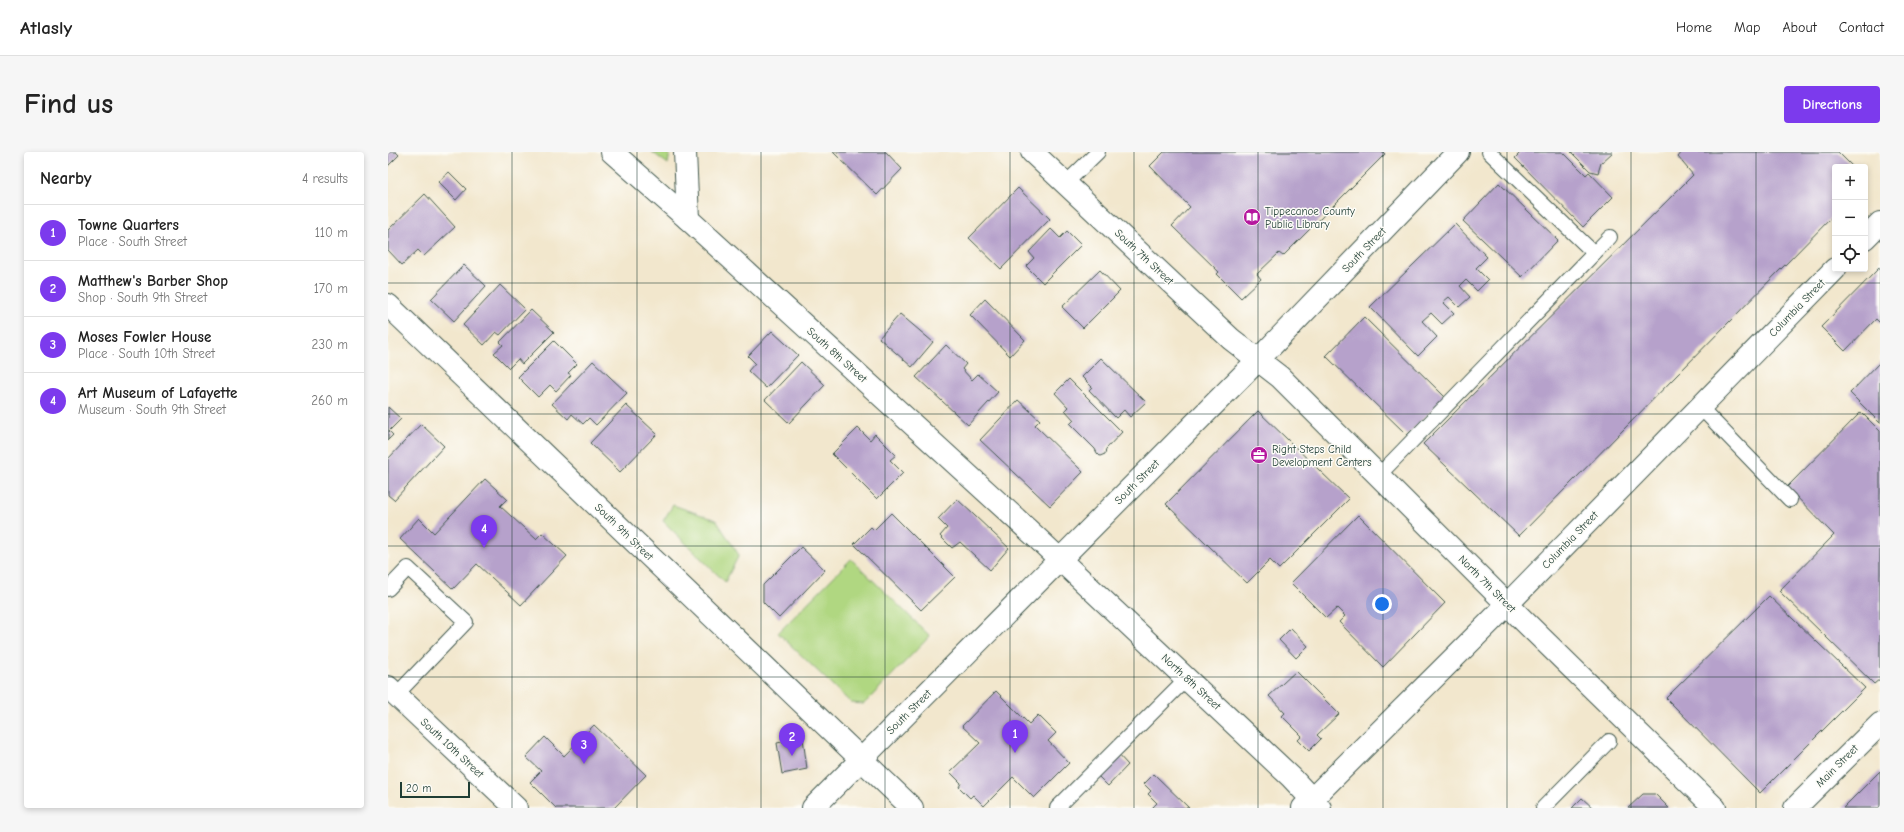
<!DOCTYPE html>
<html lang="en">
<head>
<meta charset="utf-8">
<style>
	body { margin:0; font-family:"Comic Neue",sans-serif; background:#f6f6f6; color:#222 }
	.controls { position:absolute; right:12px; top:12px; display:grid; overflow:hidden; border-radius:4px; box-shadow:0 2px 6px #0003 }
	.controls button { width:36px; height:36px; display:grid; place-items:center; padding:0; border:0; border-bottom:1px solid #e0e0e0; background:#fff; color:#222; font:20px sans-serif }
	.scale { position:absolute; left:12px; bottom:10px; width:70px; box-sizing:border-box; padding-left:4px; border:2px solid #1f3d34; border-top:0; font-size:11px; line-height:14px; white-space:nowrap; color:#1f3d34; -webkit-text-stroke:3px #fdfcf7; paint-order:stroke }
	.you { position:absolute; left:994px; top:452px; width:14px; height:14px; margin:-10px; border:3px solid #fff; border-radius:50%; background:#1a73e8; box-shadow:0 0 0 6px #1a73e833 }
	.badge { display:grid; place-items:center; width:26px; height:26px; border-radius:50%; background:#7c3aed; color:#fff; font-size:13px; font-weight:700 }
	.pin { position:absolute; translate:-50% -33px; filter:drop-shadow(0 1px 2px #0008) }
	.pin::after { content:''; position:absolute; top:21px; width:14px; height:12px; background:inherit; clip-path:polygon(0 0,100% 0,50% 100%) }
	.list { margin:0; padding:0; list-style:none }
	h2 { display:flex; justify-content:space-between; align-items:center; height:52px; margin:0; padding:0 16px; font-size:17px }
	h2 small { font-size:13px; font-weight:400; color:#767676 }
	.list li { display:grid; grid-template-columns:26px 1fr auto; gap:12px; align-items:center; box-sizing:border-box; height:56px; padding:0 16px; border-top:1px solid #e0e0e0 }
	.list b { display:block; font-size:15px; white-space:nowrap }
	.list p { margin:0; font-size:13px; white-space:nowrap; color:#767676 }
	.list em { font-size:13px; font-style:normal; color:#767676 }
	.icon { flex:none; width:22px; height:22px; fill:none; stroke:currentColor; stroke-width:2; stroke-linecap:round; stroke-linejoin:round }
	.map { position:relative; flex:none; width:1492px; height:656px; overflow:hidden; border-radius:4px }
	header { display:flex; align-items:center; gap:24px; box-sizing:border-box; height:56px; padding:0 20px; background:#fff; border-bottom:1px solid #e0e0e0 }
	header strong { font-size:19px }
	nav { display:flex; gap:22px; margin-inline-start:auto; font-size:14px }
	.intro { display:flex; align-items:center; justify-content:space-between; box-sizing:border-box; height:96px; padding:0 24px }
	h1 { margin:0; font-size:28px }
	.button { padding:10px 18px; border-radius:4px; background:#7c3aed; color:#fff; font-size:14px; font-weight:700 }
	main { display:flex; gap:24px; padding:0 24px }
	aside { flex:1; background:#fff; border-radius:4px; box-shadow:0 2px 6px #0003 }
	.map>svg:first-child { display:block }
</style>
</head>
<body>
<header>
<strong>Atlasly</strong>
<nav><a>Home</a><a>Map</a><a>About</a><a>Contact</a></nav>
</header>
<div class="intro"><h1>Find us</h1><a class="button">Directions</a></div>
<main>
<aside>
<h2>Nearby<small>4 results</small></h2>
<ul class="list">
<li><span class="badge">1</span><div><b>Towne Quarters</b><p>Place · South Street</p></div><em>110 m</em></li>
<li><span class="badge">2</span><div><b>Matthew's Barber Shop</b><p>Shop · South 9th Street</p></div><em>170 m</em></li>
<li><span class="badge">3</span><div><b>Moses Fowler House</b><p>Place · South 10th Street</p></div><em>230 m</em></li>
<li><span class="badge">4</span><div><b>Art Museum of Lafayette</b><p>Museum · South 9th Street</p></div><em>260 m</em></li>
</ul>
</aside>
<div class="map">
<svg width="1492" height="656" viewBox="0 0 1492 656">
	<rect width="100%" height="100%" fill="#fdfcf7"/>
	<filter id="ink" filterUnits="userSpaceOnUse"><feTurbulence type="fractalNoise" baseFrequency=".025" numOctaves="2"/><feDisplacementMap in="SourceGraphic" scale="8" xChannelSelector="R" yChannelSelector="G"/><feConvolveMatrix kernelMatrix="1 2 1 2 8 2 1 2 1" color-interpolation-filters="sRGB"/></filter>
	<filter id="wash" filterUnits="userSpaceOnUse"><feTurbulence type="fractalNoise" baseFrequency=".012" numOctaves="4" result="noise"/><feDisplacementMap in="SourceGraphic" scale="16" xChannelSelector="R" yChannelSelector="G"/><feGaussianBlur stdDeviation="0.9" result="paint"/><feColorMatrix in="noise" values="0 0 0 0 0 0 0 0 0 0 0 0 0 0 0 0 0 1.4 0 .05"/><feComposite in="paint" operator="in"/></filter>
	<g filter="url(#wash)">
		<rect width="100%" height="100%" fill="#f2e7cd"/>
		<g fill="#b0d781" stroke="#688a5a">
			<path d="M 264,0 L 282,0 L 280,12 Z"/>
			<path d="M 285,353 L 328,368 L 351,403 L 337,430 L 275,369 Z"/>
			<path d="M 463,407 L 542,484 L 476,552 L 463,551 L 390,481 Z"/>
		</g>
		<g id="blocks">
			<g fill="#b6a1cb">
				<path d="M 0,0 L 8,0 L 11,3 L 0,14 Z"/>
				<path d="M 445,0 L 498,0 L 514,17 L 489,43 Z"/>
				<path d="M 776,0 L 995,0 L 997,2 L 895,104 L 891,101 L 869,122 L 873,127 L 853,146 L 829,122 L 831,120 L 784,74 L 802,55 L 762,14 Z"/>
				<path d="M 1133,0 L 1175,0 L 1198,23 L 1201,20 L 1225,45 L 1195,75 L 1127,6 Z"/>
				<path d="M 1183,0 L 1225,0 L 1213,11 L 1210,21 L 1202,19 Z"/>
				<path d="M 1294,0 L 1450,0 L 1465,15 L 1447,15 L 1447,62 L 1131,384 L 1035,292 L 1305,23 L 1290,5 Z"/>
				<path d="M 61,20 L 78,37 L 68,48 L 50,30 Z"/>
				<path d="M 1111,31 L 1170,88 L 1134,125 L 1075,69 Z"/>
				<path d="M 630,36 L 662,67 L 613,117 L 581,86 Z"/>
				<path d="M 37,42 L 67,75 L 36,104 L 30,98 L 14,113 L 0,98 L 0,78 Z"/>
				<path d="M 1067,72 L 1099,105 L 1088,116 L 1100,128 L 1089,139 L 1078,128 L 1072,134 L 1082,145 L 1071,155 L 1061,145 L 1055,150 L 1066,161 L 1054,172 L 1043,161 L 1034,169 L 1049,185 L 1030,204 L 982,155 Z"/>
				<path d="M 663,77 L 672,86 L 679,79 L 693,93 L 655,131 L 638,114 L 646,106 L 641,100 Z"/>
				<path d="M 76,113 L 98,134 L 66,169 L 43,147 Z"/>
				<path d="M 1492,115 L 1492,171 L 1488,167 L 1457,199 L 1433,175 Z"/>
				<path d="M 712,118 L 732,139 L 695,176 L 674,155 Z"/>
				<path d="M 112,133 L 137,157 L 112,183 L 108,180 L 96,193 L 75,173 Z"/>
				<path d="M 597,147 L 637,188 L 622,204 L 582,163 Z"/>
				<path d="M 143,158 L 166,180 L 134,212 L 130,207 L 121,216 L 106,201 L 115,193 L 112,190 Z"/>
				<path d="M 512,162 L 545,190 L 524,215 L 491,186 Z"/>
				<path d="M 976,165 L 1057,245 L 1019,283 L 938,204 Z"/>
				<path d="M 384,179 L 410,203 L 378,236 L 360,219 L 367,211 L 360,204 Z"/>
				<path d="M 166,189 L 189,212 L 180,221 L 183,223 L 168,239 L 162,233 L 150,245 L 130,225 Z"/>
				<path d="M 558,193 L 578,212 L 574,217 L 584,228 L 590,222 L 610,240 L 580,273 L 528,225 Z"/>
				<path d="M 713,206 L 758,250 L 742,265 L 736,258 L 728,266 L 701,238 L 704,235 L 694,225 Z"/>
				<path d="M 205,209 L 239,241 L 208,273 L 201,266 L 195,272 L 184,262 L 180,267 L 164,252 Z"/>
				<path d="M 413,210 L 437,233 L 401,271 L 377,248 Z"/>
				<path d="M 1492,210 L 1492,271 L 1462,241 Z"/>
				<path d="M 681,227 L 734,280 L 718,297 L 717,302 L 712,304 L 709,301 L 707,297 L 682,272 L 686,268 L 677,258 L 680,255 L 667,241 Z"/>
				<path d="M 630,248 L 652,268 L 647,273 L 695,320 L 662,354 L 592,288 Z"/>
				<path d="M 238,253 L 269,282 L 232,320 L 202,291 Z"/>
				<path d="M 0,255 L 13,267 L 1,279 L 5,283 L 0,288 Z"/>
				<path d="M 870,259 L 961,347 L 891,417 L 882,408 L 859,431 L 778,352 Z"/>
				<path d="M 1473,260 L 1492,279 L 1492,527 L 1486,532 L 1391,439 L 1446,383 L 1399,335 Z"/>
				<path d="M 33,272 L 56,294 L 6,348 L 0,343 L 0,307 Z"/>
				<path d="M 470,276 L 482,288 L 487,282 L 508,303 L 502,308 L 515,321 L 489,347 L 444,302 Z"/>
				<path d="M 97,327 L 119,347 L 112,354 L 148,387 L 154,381 L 179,404 L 133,453 L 89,412 L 65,437 L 12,387 L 31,366 L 46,381 Z"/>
				<path d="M 569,347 L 621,396 L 602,418 L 572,390 L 564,396 L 552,384 L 559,376 L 550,367 Z"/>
				<path d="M 503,361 L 567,425 L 533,458 L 466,392 L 483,375 L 486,378 Z"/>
				<path d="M 970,363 L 1057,451 L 995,515 L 951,470 L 957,464 L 949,456 L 938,466 L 903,431 Z"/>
				<path d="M 413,395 L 437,418 L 391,466 L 375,450 L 375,433 Z"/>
				<path d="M 1381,444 L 1477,536 L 1372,641 L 1278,546 Z"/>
				<path d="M 903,476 L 920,494 L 908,506 L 891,488 Z"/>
				<path d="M 908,519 L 951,562 L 929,583 L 933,587 L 921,599 L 910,588 L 914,584 L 894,564 L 897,561 L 881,544 Z"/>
				<path d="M 608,539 L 641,572 L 650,563 L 668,581 L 660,589 L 681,611 L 646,646 L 625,625 L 596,654 L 585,643 L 582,646 L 571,635 L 573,631 L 562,620 L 592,591 L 574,574 Z"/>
				<path d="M 206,573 L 258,623 L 226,656 L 168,656 L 142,630 L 153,619 L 138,605 L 157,585 L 176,604 Z"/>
				<path d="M 415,586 L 419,617 L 394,622 L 389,591 Z"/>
				<path d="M 729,601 L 740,613 L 720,634 L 708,622 Z"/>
				<path d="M 1492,619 L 1492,656 L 1455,656 Z"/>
				<path d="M 766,622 L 801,656 L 764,656 L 769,651 L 760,642 L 763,639 L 756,632 Z"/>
				<path d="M 1255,642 L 1267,642 L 1281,656 L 1240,656 Z"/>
				<path d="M 1194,646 L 1205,656 L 1184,656 Z"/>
			</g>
		</g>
	</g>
	<g filter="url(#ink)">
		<use href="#blocks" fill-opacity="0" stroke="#3f564b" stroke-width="1"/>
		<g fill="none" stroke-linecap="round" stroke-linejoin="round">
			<defs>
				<g id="service">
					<path d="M 1101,0 L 1206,101"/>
					<path d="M 677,32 L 710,0"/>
					<path d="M 1312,255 L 1402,348"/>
					<path d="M 991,323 L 1222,85"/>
					<path d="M 0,437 L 20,416 L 78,470 L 8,543"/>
					<path d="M 669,656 L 799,526"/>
					<path d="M 1155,656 L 1221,589"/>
				</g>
				<g id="minor">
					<path d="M 224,0 L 300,67 L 649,386 L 903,625 L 932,656"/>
					<path d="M 297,0 L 300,67"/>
					<path d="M 644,0 L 843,187 L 892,225 L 1136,469 L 1327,656"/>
					<path d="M 0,535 L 128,656"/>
					<path d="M 1407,656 L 1492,572"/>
				</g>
				<path id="tertiary" d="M 0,153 L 473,607"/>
				<path id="secondary" d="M 473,607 L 524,656"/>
				<g id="primary">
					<path d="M 1477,86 L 1492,71"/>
					<path d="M 425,656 L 870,208 L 1070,0"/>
					<path d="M 915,656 L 1102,470 L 1447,117"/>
				</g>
			</defs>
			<use href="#service" stroke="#3f564b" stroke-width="16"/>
			<use href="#minor" stroke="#3f564b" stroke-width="24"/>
			<use href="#tertiary" stroke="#3f564b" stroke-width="24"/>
			<use href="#secondary" stroke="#3f564b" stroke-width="24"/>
			<use href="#primary" stroke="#3f564b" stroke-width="24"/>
			<use href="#service" stroke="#fff" stroke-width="14"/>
			<use href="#minor" stroke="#fff" stroke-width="22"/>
			<use href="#tertiary" stroke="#fff" stroke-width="22"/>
			<use href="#secondary" stroke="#fff" stroke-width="22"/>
			<use href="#primary" stroke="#fff" stroke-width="22"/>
		</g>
	</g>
	<path fill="none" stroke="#1f3d34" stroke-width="1" stroke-opacity="0.55" d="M 124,0 L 124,656M 249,0 L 249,656M 373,0 L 373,656M 497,0 L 497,656M 622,0 L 622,656M 746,0 L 746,656M 870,0 L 870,656M 995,0 L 995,656M 1119,0 L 1119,656M 1243,0 L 1243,656M 1368,0 L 1368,656M 0,131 L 1492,131M 0,262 L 1492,262M 0,394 L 1492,394M 0,525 L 1492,525"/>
	<defs>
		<symbol id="library-disc" viewBox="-11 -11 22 22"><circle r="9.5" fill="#b5179e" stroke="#fdfcf7"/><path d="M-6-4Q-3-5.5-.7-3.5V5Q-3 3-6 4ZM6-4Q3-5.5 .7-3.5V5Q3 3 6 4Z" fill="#fff"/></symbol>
		<symbol id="office-disc" viewBox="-11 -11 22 22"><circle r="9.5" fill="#b5179e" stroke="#fdfcf7"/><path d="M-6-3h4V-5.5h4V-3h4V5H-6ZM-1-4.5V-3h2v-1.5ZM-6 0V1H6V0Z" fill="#fff"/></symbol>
	</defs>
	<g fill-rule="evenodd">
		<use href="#library-disc" x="854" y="55" width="20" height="20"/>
		<use href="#office-disc" x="861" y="293" width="20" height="20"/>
	</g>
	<g text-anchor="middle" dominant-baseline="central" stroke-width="3" stroke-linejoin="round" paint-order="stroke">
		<g font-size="11" fill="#1f3d34" stroke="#fdfcf7" text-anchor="start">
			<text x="877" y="59">Tippecanoe County<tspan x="877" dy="13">Public Library</tspan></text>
			<text x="884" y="297">Right Steps Child<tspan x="884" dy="13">Development Centers</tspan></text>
		</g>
		<g font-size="11" fill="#1f3d34" stroke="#fdfcf7">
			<text transform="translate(976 98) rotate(-46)">South Street</text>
			<text transform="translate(756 105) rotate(43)">South 7th Street</text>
			<text transform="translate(1409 156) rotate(-46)">Columbia Street</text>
			<text transform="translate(449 203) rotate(42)">South 8th Street</text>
			<text transform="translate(749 330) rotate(-45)">South Street</text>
			<text transform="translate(236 380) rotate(44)">South 9th Street</text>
			<text transform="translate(1182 388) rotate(-46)">Columbia Street</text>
			<text transform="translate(1099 432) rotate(45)">North 7th Street</text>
			<text transform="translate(803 530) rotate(43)">North 8th Street</text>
			<text transform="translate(521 560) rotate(-45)">South Street</text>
			<text transform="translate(64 596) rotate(43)">South 10th Street</text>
			<text transform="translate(1449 614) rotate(-45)">Main Street</text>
		</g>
	</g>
</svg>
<div class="controls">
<button>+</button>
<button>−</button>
<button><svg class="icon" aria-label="locate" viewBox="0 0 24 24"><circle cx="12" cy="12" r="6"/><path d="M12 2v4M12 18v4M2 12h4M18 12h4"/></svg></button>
</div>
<div class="scale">20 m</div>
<div class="you"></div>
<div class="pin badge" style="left:627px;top:601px">1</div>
<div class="pin badge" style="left:404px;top:604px">2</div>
<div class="pin badge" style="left:196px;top:612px">3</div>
<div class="pin badge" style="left:96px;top:396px">4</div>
</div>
</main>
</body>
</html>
